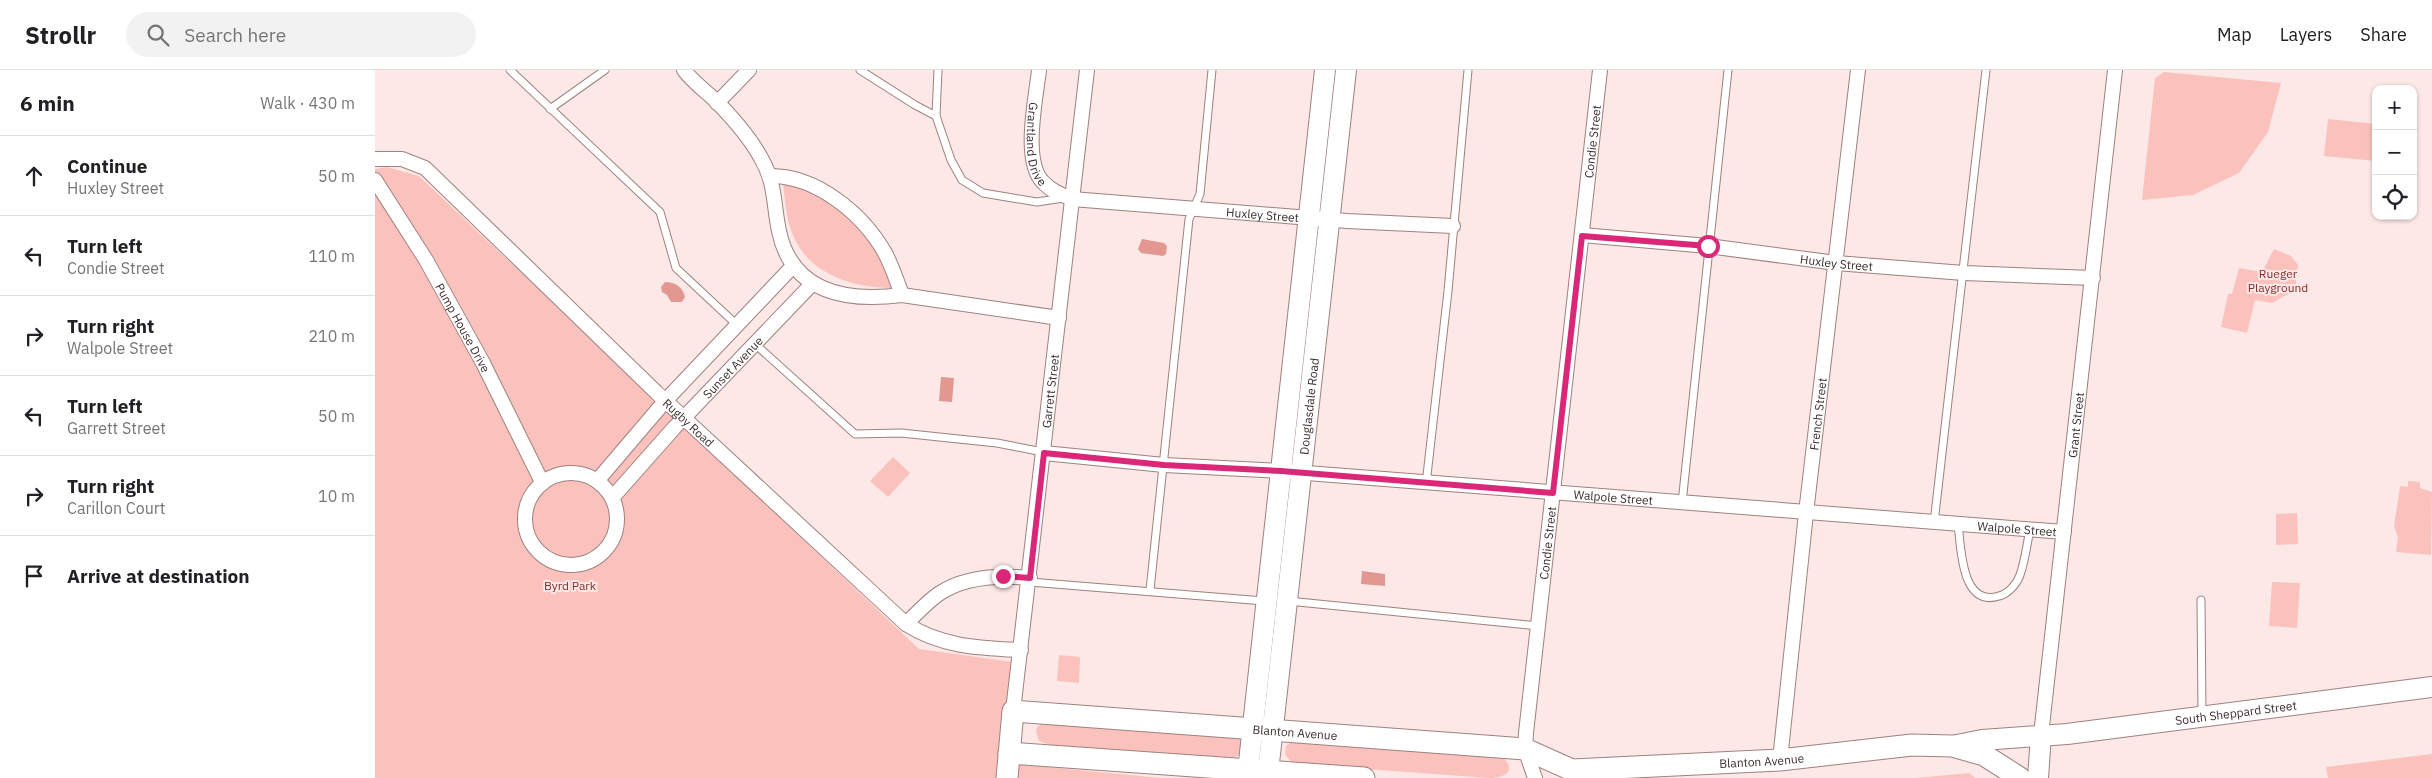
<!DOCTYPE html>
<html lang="en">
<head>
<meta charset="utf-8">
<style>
	body { margin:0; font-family:"IBM Plex Sans",sans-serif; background:#f2f2f2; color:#202124 }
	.controls { position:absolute; right:15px; top:15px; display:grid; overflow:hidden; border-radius:10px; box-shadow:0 1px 4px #0004 }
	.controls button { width:45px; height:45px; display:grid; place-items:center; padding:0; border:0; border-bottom:1px solid #e0e0e0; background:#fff; color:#202124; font:25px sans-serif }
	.stop { position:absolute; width:15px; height:15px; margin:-11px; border:4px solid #db2777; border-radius:50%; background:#fff }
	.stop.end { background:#db2777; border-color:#fff; box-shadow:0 1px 5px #0008 }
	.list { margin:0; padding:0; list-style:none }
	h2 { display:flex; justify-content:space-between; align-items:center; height:65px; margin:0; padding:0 20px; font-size:21px }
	h2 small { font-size:16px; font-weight:400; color:#757577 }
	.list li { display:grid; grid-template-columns:32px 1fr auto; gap:15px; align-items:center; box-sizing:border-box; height:80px; padding:0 20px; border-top:1px solid #e0e0e0 }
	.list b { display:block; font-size:19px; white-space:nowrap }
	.list p { margin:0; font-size:16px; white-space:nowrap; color:#757577 }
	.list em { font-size:16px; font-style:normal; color:#757577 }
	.icon { flex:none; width:28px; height:28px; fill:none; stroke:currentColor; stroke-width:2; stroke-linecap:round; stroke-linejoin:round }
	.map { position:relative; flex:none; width:2057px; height:708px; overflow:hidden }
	header { display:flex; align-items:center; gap:30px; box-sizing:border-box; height:70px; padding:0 25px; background:#fff; border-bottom:1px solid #e0e0e0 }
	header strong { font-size:24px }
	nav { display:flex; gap:28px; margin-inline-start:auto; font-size:18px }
	.search { width:350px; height:45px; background:#f2f2f2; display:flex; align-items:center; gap:12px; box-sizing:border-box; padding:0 18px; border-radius:28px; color:#757577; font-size:19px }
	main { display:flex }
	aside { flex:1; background:#fff }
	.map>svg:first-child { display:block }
</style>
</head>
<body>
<header>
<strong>Strollr</strong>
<div class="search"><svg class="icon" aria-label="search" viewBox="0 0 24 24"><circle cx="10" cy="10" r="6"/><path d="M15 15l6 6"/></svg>Search here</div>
<nav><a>Map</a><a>Layers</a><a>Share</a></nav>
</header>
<main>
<aside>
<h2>6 min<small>Walk · 430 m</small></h2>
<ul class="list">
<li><svg class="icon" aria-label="ahead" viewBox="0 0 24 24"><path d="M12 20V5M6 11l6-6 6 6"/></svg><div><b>Continue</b><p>Huxley Street</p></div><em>50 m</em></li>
<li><svg class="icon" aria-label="left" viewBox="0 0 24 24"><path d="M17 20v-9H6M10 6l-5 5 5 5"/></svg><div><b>Turn left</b><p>Condie Street</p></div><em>110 m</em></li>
<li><svg class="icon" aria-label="right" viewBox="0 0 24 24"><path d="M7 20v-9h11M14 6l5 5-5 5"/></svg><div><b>Turn right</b><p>Walpole Street</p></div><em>210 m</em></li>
<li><svg class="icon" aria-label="left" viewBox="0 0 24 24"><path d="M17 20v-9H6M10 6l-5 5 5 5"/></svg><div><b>Turn left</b><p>Garrett Street</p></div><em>50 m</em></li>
<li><svg class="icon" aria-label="right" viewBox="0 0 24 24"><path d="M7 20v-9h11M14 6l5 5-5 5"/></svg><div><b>Turn right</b><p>Carillon Court</p></div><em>10 m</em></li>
<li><svg class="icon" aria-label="arrive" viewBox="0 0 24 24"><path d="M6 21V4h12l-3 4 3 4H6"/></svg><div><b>Arrive at destination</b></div></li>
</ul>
</aside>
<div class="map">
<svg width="2057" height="708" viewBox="0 0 2057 708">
	<rect width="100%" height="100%" fill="#fce8e6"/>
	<g fill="#fbc2bd">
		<path d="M 1789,2 L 1906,13 L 1893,62 L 1864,103 L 1818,125 L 1767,130 L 1780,8 Z"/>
		<path d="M 1953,49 L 2001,54 L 2001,91 L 1949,86 Z"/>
		<path d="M 12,97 L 44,106 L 544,579 L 638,592 L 630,693 L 786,708 L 0,708 L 0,99 Z"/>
		<path d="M 408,112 L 428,118 L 450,128 L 472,144 L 504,182 L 518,218 C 479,218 434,205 418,165 C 411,149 410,130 408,112 Z"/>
		<path d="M 1899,179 L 1916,186 L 1923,195 L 1920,220 L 1897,233 L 1880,230 L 1872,263 L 1846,257 L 1853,224 L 1857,224 L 1864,198 L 1887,202 Z"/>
		<path d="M 518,387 L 535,403 L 513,427 L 495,411 Z"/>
		<path d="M 2033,411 L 2045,412 L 2045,418 L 2057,422 L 2056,485 L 2021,482 L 2023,467 L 2019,456 L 2025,416 L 2033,417 Z"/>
		<path d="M 1922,443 L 1923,474 L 1901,475 L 1901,444 Z"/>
		<path d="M 1897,512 L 1925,513 L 1922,558 L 1894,556 Z"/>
		<path d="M 684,585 L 705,587 L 704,613 L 682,611 Z"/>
		<path d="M 669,652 L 863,667 C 870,675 868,686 857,688 L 675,675 L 664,671 L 661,661 L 662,657 Z"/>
		<path d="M 918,671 L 1128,687 C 1143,703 1127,708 1113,708 L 923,694 L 917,693 L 910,684 L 911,676 Z"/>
		<path d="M 2057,684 L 2057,708 L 1953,708 L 1951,697 Z"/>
		<path d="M 1594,703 L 1600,708 L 1542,708 Z"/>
	</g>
	<g fill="#e29791">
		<path d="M 767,169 L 789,173 L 792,176 L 791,184 L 788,186 L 766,183 L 763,179 Z"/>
		<path d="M 290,212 C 300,212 308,217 310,227 L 307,232 L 296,232 L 292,225 L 287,222 L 286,217 Z"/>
		<path d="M 566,307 L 579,308 L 577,332 L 564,331 Z"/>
		<path d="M 987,501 L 1010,504 L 1010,516 L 986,514 Z"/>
	</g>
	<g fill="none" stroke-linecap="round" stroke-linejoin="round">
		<defs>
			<g id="lane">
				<path d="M 135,0 L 285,142 L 301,198 L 362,255"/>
				<path d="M 485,0 L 540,35 L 561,46"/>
				<path d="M 563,0 L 561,46 L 576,90 L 587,110 L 608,123 L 662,132 L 688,128"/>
				<path d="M 175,39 L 230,0"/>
				<path d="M 380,274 L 480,364 L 526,363 L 622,373 L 668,382"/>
				<path d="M 1051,414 L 1073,221 L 1093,0"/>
				<path d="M 1307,433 L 1353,0"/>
				<path d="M 1559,453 L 1611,0"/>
				<path d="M 1583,454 C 1586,477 1586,538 1624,526 C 1633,524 1642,514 1645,505 C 1650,491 1652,474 1655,459"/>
				<path d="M 655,512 L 889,531"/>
				<path d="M 775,520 L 814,149 L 825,124 L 837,0"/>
				<path d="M 1826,530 L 1827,646"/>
				<path d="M 913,531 L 1163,556"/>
			</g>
			<g id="street">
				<path d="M 309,0 C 317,11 329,20 339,29 C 356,46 374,66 386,88 C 401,114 398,133 404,161 C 417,224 473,232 527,225 L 684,248"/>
				<path id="s1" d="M 664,0 C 661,28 647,91 668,112 C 676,121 687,125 697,129 L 972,151 L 1078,156"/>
				<path d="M 342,33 L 374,0"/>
				<path id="s2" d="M 0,89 L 27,89 L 50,98 L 282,323 L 531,554 C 567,577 604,578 646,580"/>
				<path d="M 396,106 C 442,106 488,144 510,183 C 517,196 522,211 527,225"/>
				<path id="s3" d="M 0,110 L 51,190 L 108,293 L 167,412"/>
				<path id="s4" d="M 1207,165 L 1333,176 L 1461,193 L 1589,203 L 1718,208"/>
				<path id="s5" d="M 669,383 L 789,395 L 906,401 L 1689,462"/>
				<circle cx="196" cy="449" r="46"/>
				<path d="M 222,411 L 291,330 L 419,195"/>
				<path id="s6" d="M 237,428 L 299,358 L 438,213"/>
				<path d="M 531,554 C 541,544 553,531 565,523 C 591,506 626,505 655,508"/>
				<path id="s7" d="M 638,641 L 712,0"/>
				<path id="s8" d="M 1666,665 L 1740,0"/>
				<path id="s9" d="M 1405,690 L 1431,443 L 1483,0"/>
				<path id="s10" d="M 1160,708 L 1150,679 L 1151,663 L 1225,0"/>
			</g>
			<g id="secondary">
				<path id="s11" d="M 1577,676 L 1607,670 L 1692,664 L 2057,617"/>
				<path d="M 873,701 L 950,0"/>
				<path id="s12" d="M 893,702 L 971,0"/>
				<path d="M 1663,708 L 1666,665"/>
			</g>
			<g id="primary">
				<path d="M 634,683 L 989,708"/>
				<path id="s13" d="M 632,708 L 638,641 L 1150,679 L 1197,700 L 1405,690 L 1537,675 L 1577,676 L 1609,685 L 1645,708"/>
			</g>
		</defs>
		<use href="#lane" stroke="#9e817e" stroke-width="9"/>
		<use href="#street" stroke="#9e817e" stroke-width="16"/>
		<use href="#secondary" stroke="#9e817e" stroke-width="22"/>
		<use href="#primary" stroke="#9e817e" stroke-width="23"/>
		<use href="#lane" stroke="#fff" stroke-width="7"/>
		<use href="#street" stroke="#fff" stroke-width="14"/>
		<use href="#secondary" stroke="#fff" stroke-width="20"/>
		<use href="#primary" stroke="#fff" stroke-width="21"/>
	</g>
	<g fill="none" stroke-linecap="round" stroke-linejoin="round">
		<path stroke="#db2777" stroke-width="6" d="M 628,506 L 655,508 L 669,383 L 789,395 L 906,401 L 1178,423 L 1207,166 L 1333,176"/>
	</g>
	<g text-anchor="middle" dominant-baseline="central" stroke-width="4" stroke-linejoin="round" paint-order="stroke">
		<g font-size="12" fill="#3c2f2e" stroke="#fce8e6">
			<text stroke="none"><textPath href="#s1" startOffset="75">Grantland Drive</textPath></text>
			<text stroke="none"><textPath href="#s10" startOffset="642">Condie Street</textPath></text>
			<text stroke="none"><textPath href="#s1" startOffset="340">Huxley Street</textPath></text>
			<text stroke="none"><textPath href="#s4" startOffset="256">Huxley Street</textPath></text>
			<text stroke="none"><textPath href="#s3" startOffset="172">Pump House Drive</textPath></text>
			<text stroke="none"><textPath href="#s6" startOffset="178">Sunset Avenue</textPath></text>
			<text stroke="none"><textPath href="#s7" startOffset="322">Garrett Street</textPath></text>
			<text stroke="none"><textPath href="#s12" startOffset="368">Douglasdale Road</textPath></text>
			<text stroke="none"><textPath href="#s9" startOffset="348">French Street</textPath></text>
			<text stroke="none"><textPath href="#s2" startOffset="418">Rugby Road</textPath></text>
			<text stroke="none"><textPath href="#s8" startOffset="312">Grant Street</textPath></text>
			<text stroke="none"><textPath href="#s5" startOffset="571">Walpole Street</textPath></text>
			<text stroke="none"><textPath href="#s5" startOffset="976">Walpole Street</textPath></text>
			<text stroke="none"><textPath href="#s10" startOffset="238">Condie Street</textPath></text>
			<text stroke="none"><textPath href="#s11" startOffset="286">South Sheppard Street</textPath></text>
			<text stroke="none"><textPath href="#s13" startOffset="350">Blanton Avenue</textPath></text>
			<text stroke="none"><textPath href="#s13" startOffset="822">Blanton Avenue</textPath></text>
		</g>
		<g font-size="12" fill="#822b2a" stroke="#fce8e6">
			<text x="1903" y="203">Rueger<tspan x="1903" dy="14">Playground</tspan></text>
			<text x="195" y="515">Byrd Park</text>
		</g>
	</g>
</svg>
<div class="controls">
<button>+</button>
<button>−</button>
<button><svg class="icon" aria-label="locate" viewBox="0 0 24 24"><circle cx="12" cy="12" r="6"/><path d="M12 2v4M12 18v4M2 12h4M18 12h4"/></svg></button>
</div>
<div class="stop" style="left:1333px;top:176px"></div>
<div class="stop end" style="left:628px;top:506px"></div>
</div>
</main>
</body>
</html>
